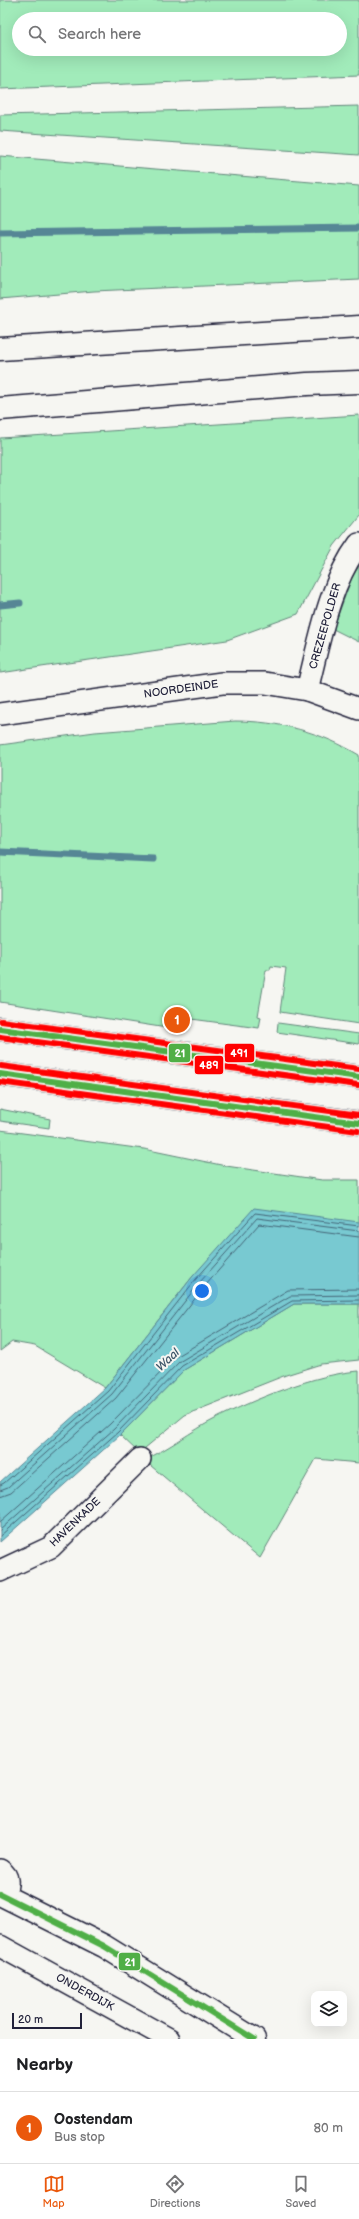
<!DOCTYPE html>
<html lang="en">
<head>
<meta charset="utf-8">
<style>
	body { margin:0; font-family:"Balsamiq Sans",sans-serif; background:#f6f6f6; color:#202124 }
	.controls { position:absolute; right:12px; bottom:12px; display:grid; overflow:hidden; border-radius:8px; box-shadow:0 4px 16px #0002 }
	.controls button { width:36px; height:36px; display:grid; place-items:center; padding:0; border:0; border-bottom:1px solid #e0e0e0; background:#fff; color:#202124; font:20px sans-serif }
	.scale { position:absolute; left:12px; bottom:10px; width:70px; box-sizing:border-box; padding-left:4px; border:2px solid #22223b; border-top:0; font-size:11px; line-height:14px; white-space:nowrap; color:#22223b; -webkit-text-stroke:3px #f6f6f2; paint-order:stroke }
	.you { position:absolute; left:202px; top:1291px; width:14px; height:14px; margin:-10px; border:3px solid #fff; border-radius:50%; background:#1a73e8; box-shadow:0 0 0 6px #1a73e833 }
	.badge { display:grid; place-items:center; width:26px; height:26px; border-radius:50%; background:#ea580c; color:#fff; font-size:13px; font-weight:700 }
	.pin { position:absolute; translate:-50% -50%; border:2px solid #fff; box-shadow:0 1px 4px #0006 }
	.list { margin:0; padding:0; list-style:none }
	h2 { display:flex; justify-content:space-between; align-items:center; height:52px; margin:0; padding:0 16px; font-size:17px }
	h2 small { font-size:13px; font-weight:400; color:#757577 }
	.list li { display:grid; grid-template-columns:26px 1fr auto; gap:12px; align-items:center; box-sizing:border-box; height:72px; padding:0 16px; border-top:1px solid #e0e0e0 }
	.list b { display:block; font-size:15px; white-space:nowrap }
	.list p { margin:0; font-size:13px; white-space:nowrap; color:#757577 }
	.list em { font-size:13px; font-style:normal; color:#757577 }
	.icon { flex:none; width:22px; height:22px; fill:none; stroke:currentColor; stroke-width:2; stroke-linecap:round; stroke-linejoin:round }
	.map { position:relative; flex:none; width:359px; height:2039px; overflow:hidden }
	.search { position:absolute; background:#fff; box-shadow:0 4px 16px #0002; left:12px; right:12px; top:12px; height:44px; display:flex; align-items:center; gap:10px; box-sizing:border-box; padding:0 14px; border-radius:22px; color:#757577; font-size:15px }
	.sheet { height:124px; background:#fff }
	nav { display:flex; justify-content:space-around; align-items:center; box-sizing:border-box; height:56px; border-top:1px solid #e0e0e0; background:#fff; font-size:11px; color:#757577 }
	nav a { display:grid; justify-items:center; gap:2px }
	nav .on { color:#ea580c }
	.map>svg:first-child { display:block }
</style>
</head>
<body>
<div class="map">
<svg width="359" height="2039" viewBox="0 0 359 2039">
	<rect width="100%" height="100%" fill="#f6f6f2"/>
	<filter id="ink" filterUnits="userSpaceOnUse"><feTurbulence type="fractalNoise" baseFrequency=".025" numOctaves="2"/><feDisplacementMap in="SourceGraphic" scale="8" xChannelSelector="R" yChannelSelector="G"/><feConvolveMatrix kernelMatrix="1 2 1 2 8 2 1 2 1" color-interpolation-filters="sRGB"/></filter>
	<g filter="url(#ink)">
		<g fill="#a1ebba" stroke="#62867a" fill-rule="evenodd">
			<path d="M 0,0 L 359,0 L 359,75 L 0,89 ZM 19,19 L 340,19 L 340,49 L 19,49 Z"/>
			<path d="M 359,106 L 359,155 L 0,131 L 0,115 Z"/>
			<path d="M 0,156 L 359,186 L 359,279 L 94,291 L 0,299 Z"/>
			<path d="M 359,415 L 359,515 L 334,546 L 298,614 L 227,640 L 0,673 L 0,438 Z"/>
			<path d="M 359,566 L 359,642 L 333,629 L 352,577 Z"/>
			<path d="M 235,721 C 279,721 321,732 359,755 L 359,1024 L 280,1012 L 286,968 L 271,966 L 270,970 L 266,970 L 258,1016 L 261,1017 L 259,1028 L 169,1016 L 167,1028 L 0,1002 L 0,745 L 95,732 Z"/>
			<path d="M 278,1023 L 359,1034 L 359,1044 L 277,1032 Z"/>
			<path d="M 0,1109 L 50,1119 L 49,1128 L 0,1121 Z"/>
			<path d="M 0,1130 L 144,1149 L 226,1166 L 322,1180 L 359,1180 L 359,1222 L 193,1276 L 105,1388 L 35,1346 L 12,1342 L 0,1351 Z"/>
			<path d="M 294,1304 L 359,1304 L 359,1360 L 321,1364 L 286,1375 L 185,1415 L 139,1453 L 120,1435 L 184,1370 Z"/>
			<path d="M 359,1371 L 359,1463 L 316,1459 L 260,1558 L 144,1460 C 169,1449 191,1431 215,1419 C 255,1399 315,1374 359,1371 Z"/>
		</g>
		<path fill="#78c9d1" stroke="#568695" d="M 254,1208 L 359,1222 L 359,1304 L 294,1304 L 184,1370 L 120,1435 L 0,1542 L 0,1482 L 105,1388 L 193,1276 Z"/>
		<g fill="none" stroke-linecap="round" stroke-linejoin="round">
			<g stroke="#446577" stroke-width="1">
				<path d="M 0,1485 L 4,1483 L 108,1391 L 196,1279 L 255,1213 L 359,1226"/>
				<path d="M 0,1490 L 8,1487 L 112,1394 L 200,1282 L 257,1218 L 359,1231"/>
				<path d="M 0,1496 L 11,1492 L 116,1398 L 205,1286 L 259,1224 L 359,1237"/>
				<path d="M 0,1522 L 110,1424 L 176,1357 L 288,1290 L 359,1289"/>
				<path d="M 0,1530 L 114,1429 L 179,1362 L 290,1296 L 359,1295"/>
				<path d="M 0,1536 L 118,1432 L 182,1366 L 292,1301 L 359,1300"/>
			</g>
			<g stroke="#568695" stroke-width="7">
				<path d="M 0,233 L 359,228"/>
				<path d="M 0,605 L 20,603"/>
				<path d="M 0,852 L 153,859"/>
			</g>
			<defs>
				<g id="minor">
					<path d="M 307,690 C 320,640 328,586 359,544"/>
					<path d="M 0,714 L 222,683 L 265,683 L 307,690 L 359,709"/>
					<path d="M 0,1571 L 51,1547 L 140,1459"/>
					<path d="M 0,1870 C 11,1877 7,1886 4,1896"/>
					<path d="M 0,1946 L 169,2039"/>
				</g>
				<path id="secondary" d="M 0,1894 L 104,1946 L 254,2039"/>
				<g id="primary">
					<path d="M 0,1029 L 359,1077"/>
					<path d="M 0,1074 L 359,1123"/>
				</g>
				<g id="motorway">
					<path d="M 0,349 L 359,327"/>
					<path d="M 0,409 L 307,384 L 359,382"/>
				</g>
			</defs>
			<use href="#minor" stroke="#22223b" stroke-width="24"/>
			<use href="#secondary" stroke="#22223b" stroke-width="25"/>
			<use href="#primary" stroke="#22223b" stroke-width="25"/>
			<use href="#motorway" stroke="#22223b" stroke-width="25"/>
			<use href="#minor" stroke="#f6f6f2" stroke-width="21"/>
			<use href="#secondary" stroke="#f6f6f2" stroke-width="22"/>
			<use href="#primary" stroke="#f6f6f2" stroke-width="22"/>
			<use href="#motorway" stroke="#f6f6f2" stroke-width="22"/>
			<defs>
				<g id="bus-1">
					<path d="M 0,1029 L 359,1077"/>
					<path d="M 0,1074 L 359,1123"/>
					<path d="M 0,1894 L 104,1946 L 254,2039"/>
				</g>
				<g id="bus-2">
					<path d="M 0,1037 L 358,1085"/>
					<path d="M 0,1082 L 358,1131"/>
				</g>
				<g id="bus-3">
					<path d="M 1,1021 L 359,1069"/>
					<path d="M 1,1066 L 359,1115"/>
				</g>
			</defs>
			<use href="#bus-1" stroke="#f6f6f2" stroke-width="9"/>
			<use href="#bus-2" stroke="#f6f6f2" stroke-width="9"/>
			<use href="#bus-3" stroke="#f6f6f2" stroke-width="9"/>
			<use href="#bus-1" stroke="#50af46" stroke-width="6"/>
			<use href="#bus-2" stroke="#f00" stroke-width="6"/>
			<use href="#bus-3" stroke="#f00" stroke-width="6"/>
		</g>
	</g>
	<g text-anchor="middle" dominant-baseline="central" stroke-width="4" stroke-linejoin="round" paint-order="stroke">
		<g font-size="11" fill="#22223b" stroke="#f6f6f2">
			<text transform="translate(325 626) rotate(-74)">CREZEEPOLDER</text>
			<text transform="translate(181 689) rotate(-8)">NOORDEINDE</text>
			<text transform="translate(75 1522) rotate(-44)">HAVENKADE</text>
			<text transform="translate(85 1992) rotate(29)">ONDERDIJK</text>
		</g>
		<g font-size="12" font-style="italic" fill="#3c5468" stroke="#f6f6f2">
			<text transform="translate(168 1360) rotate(-44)">Waal</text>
		</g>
	</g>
	<g stroke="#f6f6f2" stroke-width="1.5">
		<rect x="224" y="1043" width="31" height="20" rx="4" fill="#f00"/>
		<rect x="168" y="1043" width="23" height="20" rx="4" fill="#50af46"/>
		<rect x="194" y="1055" width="30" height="20" rx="4" fill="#f00"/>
		<rect x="118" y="1952" width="23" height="19" rx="4" fill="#50af46"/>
	</g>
	<g font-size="11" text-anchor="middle" font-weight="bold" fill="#fff">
		<text x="239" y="1057">491</text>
		<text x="180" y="1057">21</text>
		<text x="209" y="1069">489</text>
		<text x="130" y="1966">21</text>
	</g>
</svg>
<div class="controls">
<button><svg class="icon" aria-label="layers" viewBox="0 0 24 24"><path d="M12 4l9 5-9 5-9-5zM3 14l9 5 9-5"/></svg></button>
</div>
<div class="scale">20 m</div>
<div class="you"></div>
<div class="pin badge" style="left:177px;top:1020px">1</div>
<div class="search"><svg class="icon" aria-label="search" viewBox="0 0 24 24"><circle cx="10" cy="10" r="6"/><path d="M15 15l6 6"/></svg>Search here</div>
</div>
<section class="sheet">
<h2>Nearby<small></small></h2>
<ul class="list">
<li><span class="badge">1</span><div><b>Oostendam</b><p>Bus stop</p></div><em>80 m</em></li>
</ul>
</section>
<nav>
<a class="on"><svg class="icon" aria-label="map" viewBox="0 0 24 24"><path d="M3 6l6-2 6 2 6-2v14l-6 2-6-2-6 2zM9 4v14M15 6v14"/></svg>Map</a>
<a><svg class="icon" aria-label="directions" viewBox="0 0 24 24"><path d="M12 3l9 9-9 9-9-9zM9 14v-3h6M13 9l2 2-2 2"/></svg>Directions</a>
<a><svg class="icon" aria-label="saved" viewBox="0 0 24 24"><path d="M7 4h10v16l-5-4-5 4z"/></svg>Saved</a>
</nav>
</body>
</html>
